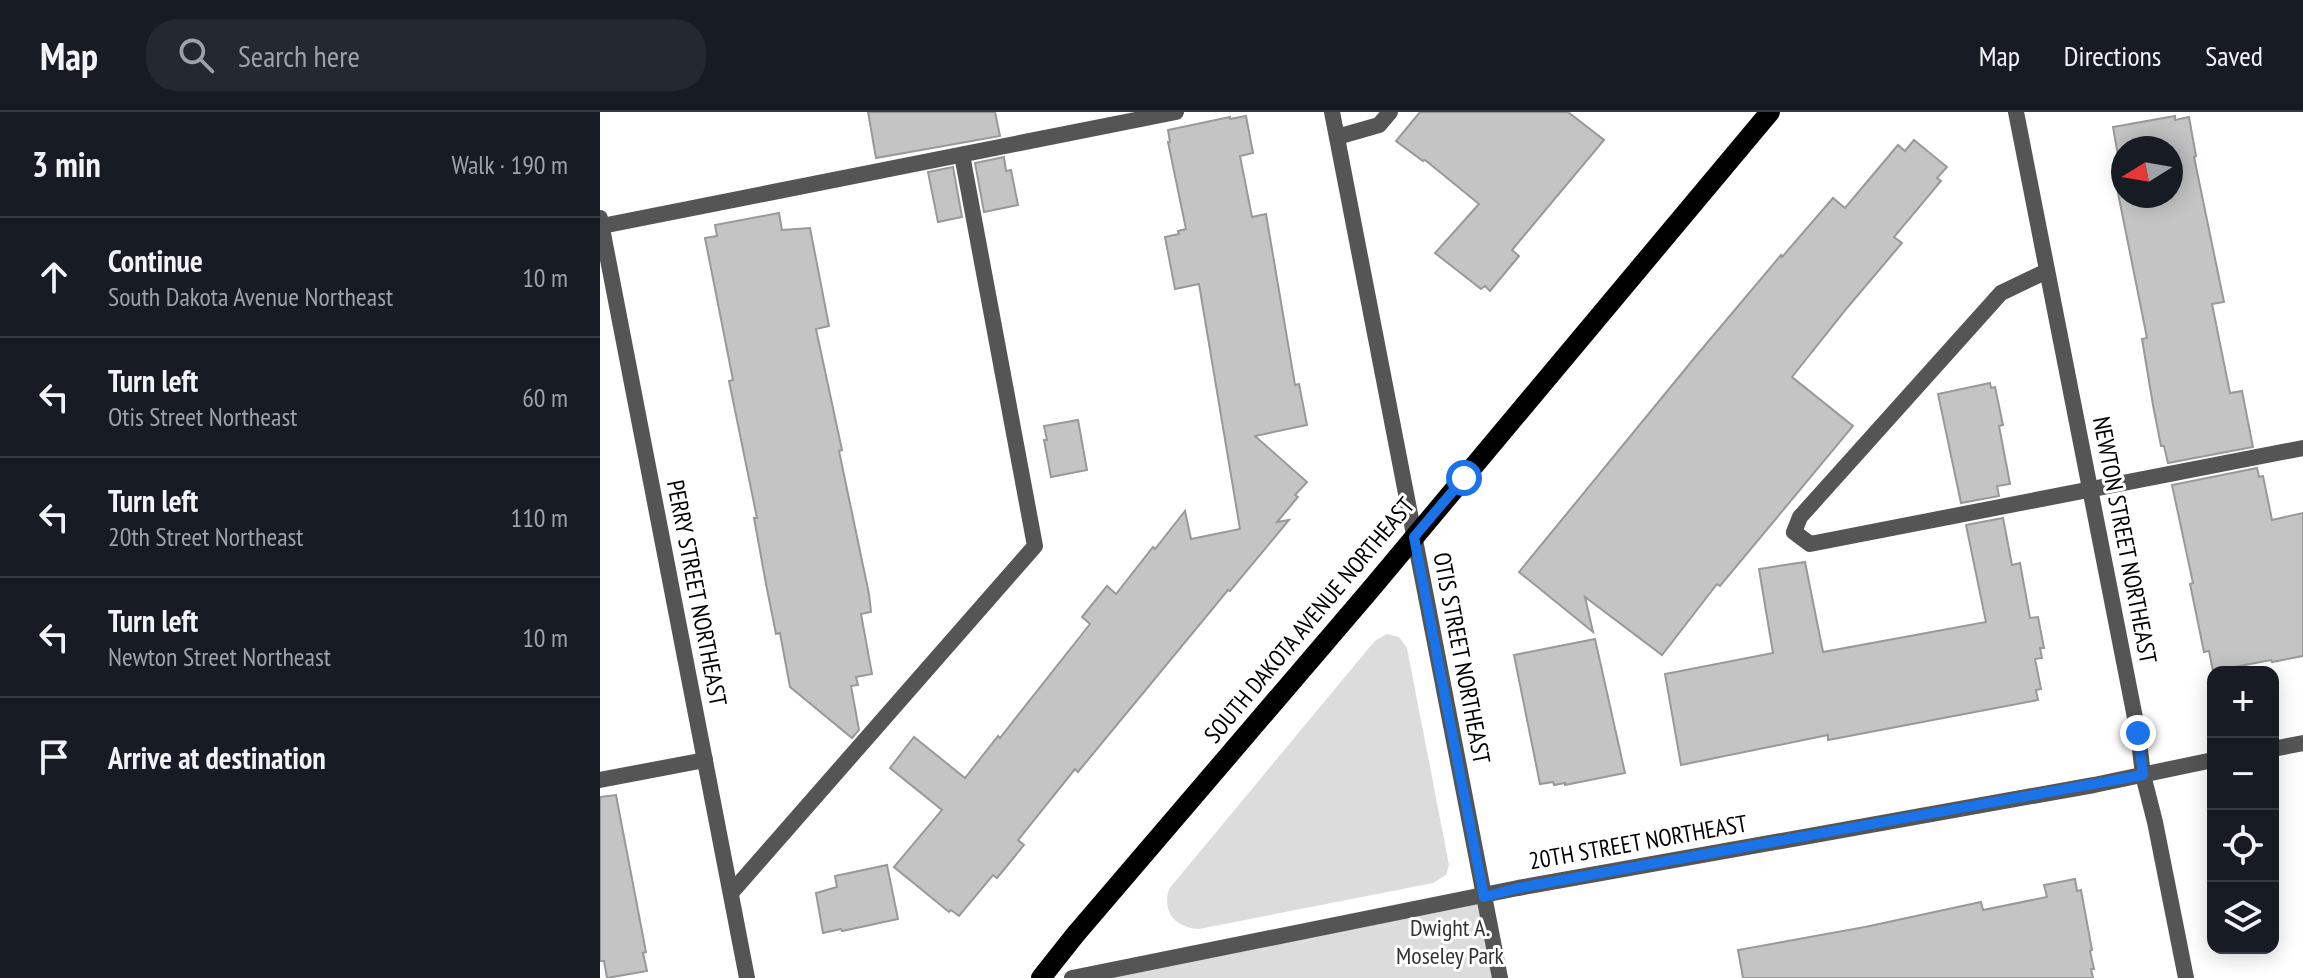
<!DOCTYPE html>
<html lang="en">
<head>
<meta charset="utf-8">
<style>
	body { margin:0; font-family:"PT Sans Narrow",sans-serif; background:#242831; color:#f1f3f6 }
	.controls { position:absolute; right:24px; bottom:24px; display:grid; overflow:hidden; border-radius:16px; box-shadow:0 4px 20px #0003 }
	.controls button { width:72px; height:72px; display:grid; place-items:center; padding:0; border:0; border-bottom:2px solid #363941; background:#171b24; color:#f1f3f6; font:40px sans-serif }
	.compass { position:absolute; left:1511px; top:24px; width:72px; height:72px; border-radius:50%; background:#171b24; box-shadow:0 4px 20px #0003; rotate:259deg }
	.stop { position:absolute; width:24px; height:24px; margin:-18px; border:6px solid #1a73e8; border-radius:50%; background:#fff }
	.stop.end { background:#1a73e8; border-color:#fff; box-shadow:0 2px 8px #0008 }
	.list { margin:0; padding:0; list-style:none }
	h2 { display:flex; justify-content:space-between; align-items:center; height:104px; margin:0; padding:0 32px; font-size:34px }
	h2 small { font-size:26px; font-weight:400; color:#9ea1a6 }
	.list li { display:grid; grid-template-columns:52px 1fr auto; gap:24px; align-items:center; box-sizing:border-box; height:120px; padding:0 32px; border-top:2px solid #363941 }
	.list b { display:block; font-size:30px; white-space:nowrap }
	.list p { margin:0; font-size:26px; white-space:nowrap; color:#9ea1a6 }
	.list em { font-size:26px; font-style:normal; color:#9ea1a6 }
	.icon { flex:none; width:44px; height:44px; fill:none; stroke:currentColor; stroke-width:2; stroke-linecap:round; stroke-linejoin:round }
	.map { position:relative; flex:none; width:1703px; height:866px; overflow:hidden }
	header { display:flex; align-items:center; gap:48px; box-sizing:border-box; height:112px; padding:0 40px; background:#171b24; border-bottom:2px solid #363941 }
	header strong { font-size:38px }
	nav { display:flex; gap:44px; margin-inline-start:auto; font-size:28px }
	.search { width:560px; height:72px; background:#242831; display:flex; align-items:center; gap:20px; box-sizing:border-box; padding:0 28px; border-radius:32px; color:#9ea1a6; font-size:30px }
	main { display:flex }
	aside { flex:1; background:#171b24 }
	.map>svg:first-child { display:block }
</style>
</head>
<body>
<header>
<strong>Map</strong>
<div class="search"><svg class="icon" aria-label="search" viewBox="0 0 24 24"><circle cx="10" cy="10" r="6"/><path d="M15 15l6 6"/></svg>Search here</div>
<nav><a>Map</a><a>Directions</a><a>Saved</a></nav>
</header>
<main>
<aside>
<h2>3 min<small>Walk · 190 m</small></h2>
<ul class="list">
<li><svg class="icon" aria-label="ahead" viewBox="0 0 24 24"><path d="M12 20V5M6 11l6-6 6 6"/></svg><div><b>Continue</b><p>South Dakota Avenue Northeast</p></div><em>10 m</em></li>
<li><svg class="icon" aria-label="left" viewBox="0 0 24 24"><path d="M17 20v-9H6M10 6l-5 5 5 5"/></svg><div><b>Turn left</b><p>Otis Street Northeast</p></div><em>60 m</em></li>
<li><svg class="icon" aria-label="left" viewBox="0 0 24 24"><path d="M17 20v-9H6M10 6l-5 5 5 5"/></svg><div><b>Turn left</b><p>20th Street Northeast</p></div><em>110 m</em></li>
<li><svg class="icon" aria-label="left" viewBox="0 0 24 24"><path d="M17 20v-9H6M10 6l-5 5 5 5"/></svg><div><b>Turn left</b><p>Newton Street Northeast</p></div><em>10 m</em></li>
<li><svg class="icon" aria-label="arrive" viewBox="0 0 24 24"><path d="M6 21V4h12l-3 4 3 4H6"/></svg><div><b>Arrive at destination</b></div></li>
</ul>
</aside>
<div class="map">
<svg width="1703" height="866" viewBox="0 0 1703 866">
	<rect width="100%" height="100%" fill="#fff"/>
	<g fill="#dcdcdc">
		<path d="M 787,522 L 799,525 L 807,536 L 849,753 L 846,763 L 833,771 L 599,817 C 575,816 562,800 569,777 L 768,537 L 776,528 Z"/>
		<path d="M 884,785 L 900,866 L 472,866 Z"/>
	</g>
	<g fill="#c4c4c4" stroke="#999" stroke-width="2">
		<path d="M 268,0 L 395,0 L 400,24 L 276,46 Z"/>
		<path d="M 820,0 L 968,0 L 1004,28 L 912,138 L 919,144 L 890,179 L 885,174 L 881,177 L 835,141 L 879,92 L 825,48 L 823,49 L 796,29 Z"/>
		<path d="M 646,4 L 653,41 L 640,44 L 652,105 L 666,102 L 695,273 L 699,272 L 707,313 L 655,324 L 707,370 L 695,383 L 698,385 L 677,410 L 689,408 L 630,479 L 628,478 L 478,660 L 475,657 L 418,728 L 424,733 L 397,766 L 393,763 L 359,804 L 351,798 L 349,800 L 294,755 L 342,698 L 290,656 L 314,625 L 365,666 L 398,624 L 400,626 L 490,512 L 482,505 L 507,474 L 516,482 L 553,435 L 555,437 L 585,399 L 591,427 L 640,417 L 599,172 L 575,177 L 565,125 L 579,122 L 578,119 L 586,117 L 568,30 L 570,30 L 568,18 L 630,5 L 630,7 Z"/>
		<path d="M 1575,4 L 1575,8 L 1589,5 L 1596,44 L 1594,45 L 1624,190 L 1612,192 L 1630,281 L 1642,279 L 1653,335 L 1568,351 L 1564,334 L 1561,334 L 1553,293 L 1542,227 L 1547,226 L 1518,81 L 1523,80 L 1523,84 L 1571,84 L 1571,36 L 1523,36 L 1523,71 L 1513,15 Z"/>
		<path d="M 1314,28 L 1347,55 L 1337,66 L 1341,69 L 1294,125 L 1302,131 L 1247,196 L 1192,265 L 1253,314 L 1120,474 L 1117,472 L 1062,543 L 985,485 L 993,520 L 919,460 L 1096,244 L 1181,143 L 1182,145 L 1233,86 L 1245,96 L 1298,33 L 1305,39 Z"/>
		<path d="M 404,45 L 406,59 L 411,58 L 418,93 L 384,100 L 375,51 Z"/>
		<path d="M 353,55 L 362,105 L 338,110 L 328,60 Z"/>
		<path d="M 179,101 L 182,118 L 210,116 L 229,214 L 216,217 L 242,338 L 239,339 L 269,482 L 271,500 L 261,502 L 272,562 L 256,565 L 258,573 L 251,574 L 259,618 L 252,626 L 190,575 L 180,521 L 176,522 L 166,472 L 154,406 L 157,406 L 129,269 L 133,268 L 105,126 L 117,124 L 115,113 Z"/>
		<path d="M 1390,271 L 1391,276 L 1395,275 L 1403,313 L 1399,314 L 1410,372 L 1397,374 L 1399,384 L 1361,391 L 1338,282 Z"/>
		<path d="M 478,308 L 487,358 L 451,365 L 444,328 L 447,328 L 444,314 Z"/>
		<path d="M 1657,356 L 1659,365 L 1663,364 L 1672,408 L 1703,401 L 1703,544 L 1672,550 L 1671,548 L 1613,559 L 1609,539 L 1604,540 L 1590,472 L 1593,471 L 1572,373 Z"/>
		<path d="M 1403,406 L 1412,453 L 1420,451 L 1430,506 L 1438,505 L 1444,536 L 1440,536 L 1442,546 L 1435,547 L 1441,577 L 1436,578 L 1438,588 L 1228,628 L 1228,623 L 1081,653 L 1065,562 L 1173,541 L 1159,457 L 1205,450 L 1223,540 L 1386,510 L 1366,413 Z"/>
		<path d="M 995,527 L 1025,661 L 965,673 L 965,671 L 954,673 L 953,670 L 940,672 L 914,543 Z"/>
		<path d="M 16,683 L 46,840 L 43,841 L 47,859 L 7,866 L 4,849 L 0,849 L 0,685 Z"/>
		<path d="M 287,753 L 298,807 L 242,819 L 241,817 L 223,821 L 216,781 L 237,775 L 235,764 Z"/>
		<path d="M 1475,767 L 1477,779 L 1481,778 L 1492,838 L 1490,839 L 1494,857 L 1491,857 L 1493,866 L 1143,866 L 1138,838 L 1265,815 L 1381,790 L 1383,798 L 1447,785 L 1444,773 Z"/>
	</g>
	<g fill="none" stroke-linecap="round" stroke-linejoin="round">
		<g stroke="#555" stroke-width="16">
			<path d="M 737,25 L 779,13 L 790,0"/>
			<path d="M 2,114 L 576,0"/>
			<path d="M 1447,159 L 1401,181 L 1200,405 L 1194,420 L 1210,432 L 1703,336"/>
			<path d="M 0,668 L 105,648"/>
			<path d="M 131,781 L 435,434 L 362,43"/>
		</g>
		<g stroke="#555" stroke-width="16">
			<path d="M 732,0 L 900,866"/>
			<path d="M 1416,0 L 1538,621 L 1543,663 L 1555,710 L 1586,866"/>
			<path d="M 0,106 L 147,866"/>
			<path d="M 1673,637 L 1703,631"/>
			<path d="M 472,866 L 918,776 L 1494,673 L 1613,648"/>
		</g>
		<path stroke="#000" stroke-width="20" d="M 441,866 L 475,823 L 771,477 L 1170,0"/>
	</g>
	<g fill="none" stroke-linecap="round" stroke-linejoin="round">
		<path stroke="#1a73e8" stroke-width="10" d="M 864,366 L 814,425 L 884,785 L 918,776 L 1543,663 L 1538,621"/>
	</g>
	<g text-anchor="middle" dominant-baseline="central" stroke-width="6" stroke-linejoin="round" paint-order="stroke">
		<g font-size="24" fill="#000" stroke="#fff">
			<text transform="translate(1525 428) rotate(79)">NEWTON STREET NORTHEAST</text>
			<text transform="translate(97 481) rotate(79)">PERRY STREET NORTHEAST</text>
			<text transform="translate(709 508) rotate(-50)">SOUTH DAKOTA AVENUE NORTHEAST</text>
			<text transform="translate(862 546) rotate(79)">OTIS STREET NORTHEAST</text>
			<text transform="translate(1038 730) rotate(-10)">20TH STREET NORTHEAST</text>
		</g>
		<g font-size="24" fill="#333" stroke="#fff">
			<text x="850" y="815">Dwight A.<tspan x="850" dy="28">Moseley Park</tspan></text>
		</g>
	</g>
</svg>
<div class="controls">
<button>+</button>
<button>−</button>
<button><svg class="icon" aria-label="locate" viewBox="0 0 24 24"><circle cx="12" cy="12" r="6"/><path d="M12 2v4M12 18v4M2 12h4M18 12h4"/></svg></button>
<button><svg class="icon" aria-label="layers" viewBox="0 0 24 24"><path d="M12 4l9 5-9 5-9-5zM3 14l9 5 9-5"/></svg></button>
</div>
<svg class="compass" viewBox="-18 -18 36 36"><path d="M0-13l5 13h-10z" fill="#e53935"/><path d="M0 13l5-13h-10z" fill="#9ea1a6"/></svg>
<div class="stop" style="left:864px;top:366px"></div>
<div class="stop end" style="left:1538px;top:621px"></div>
</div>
</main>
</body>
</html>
